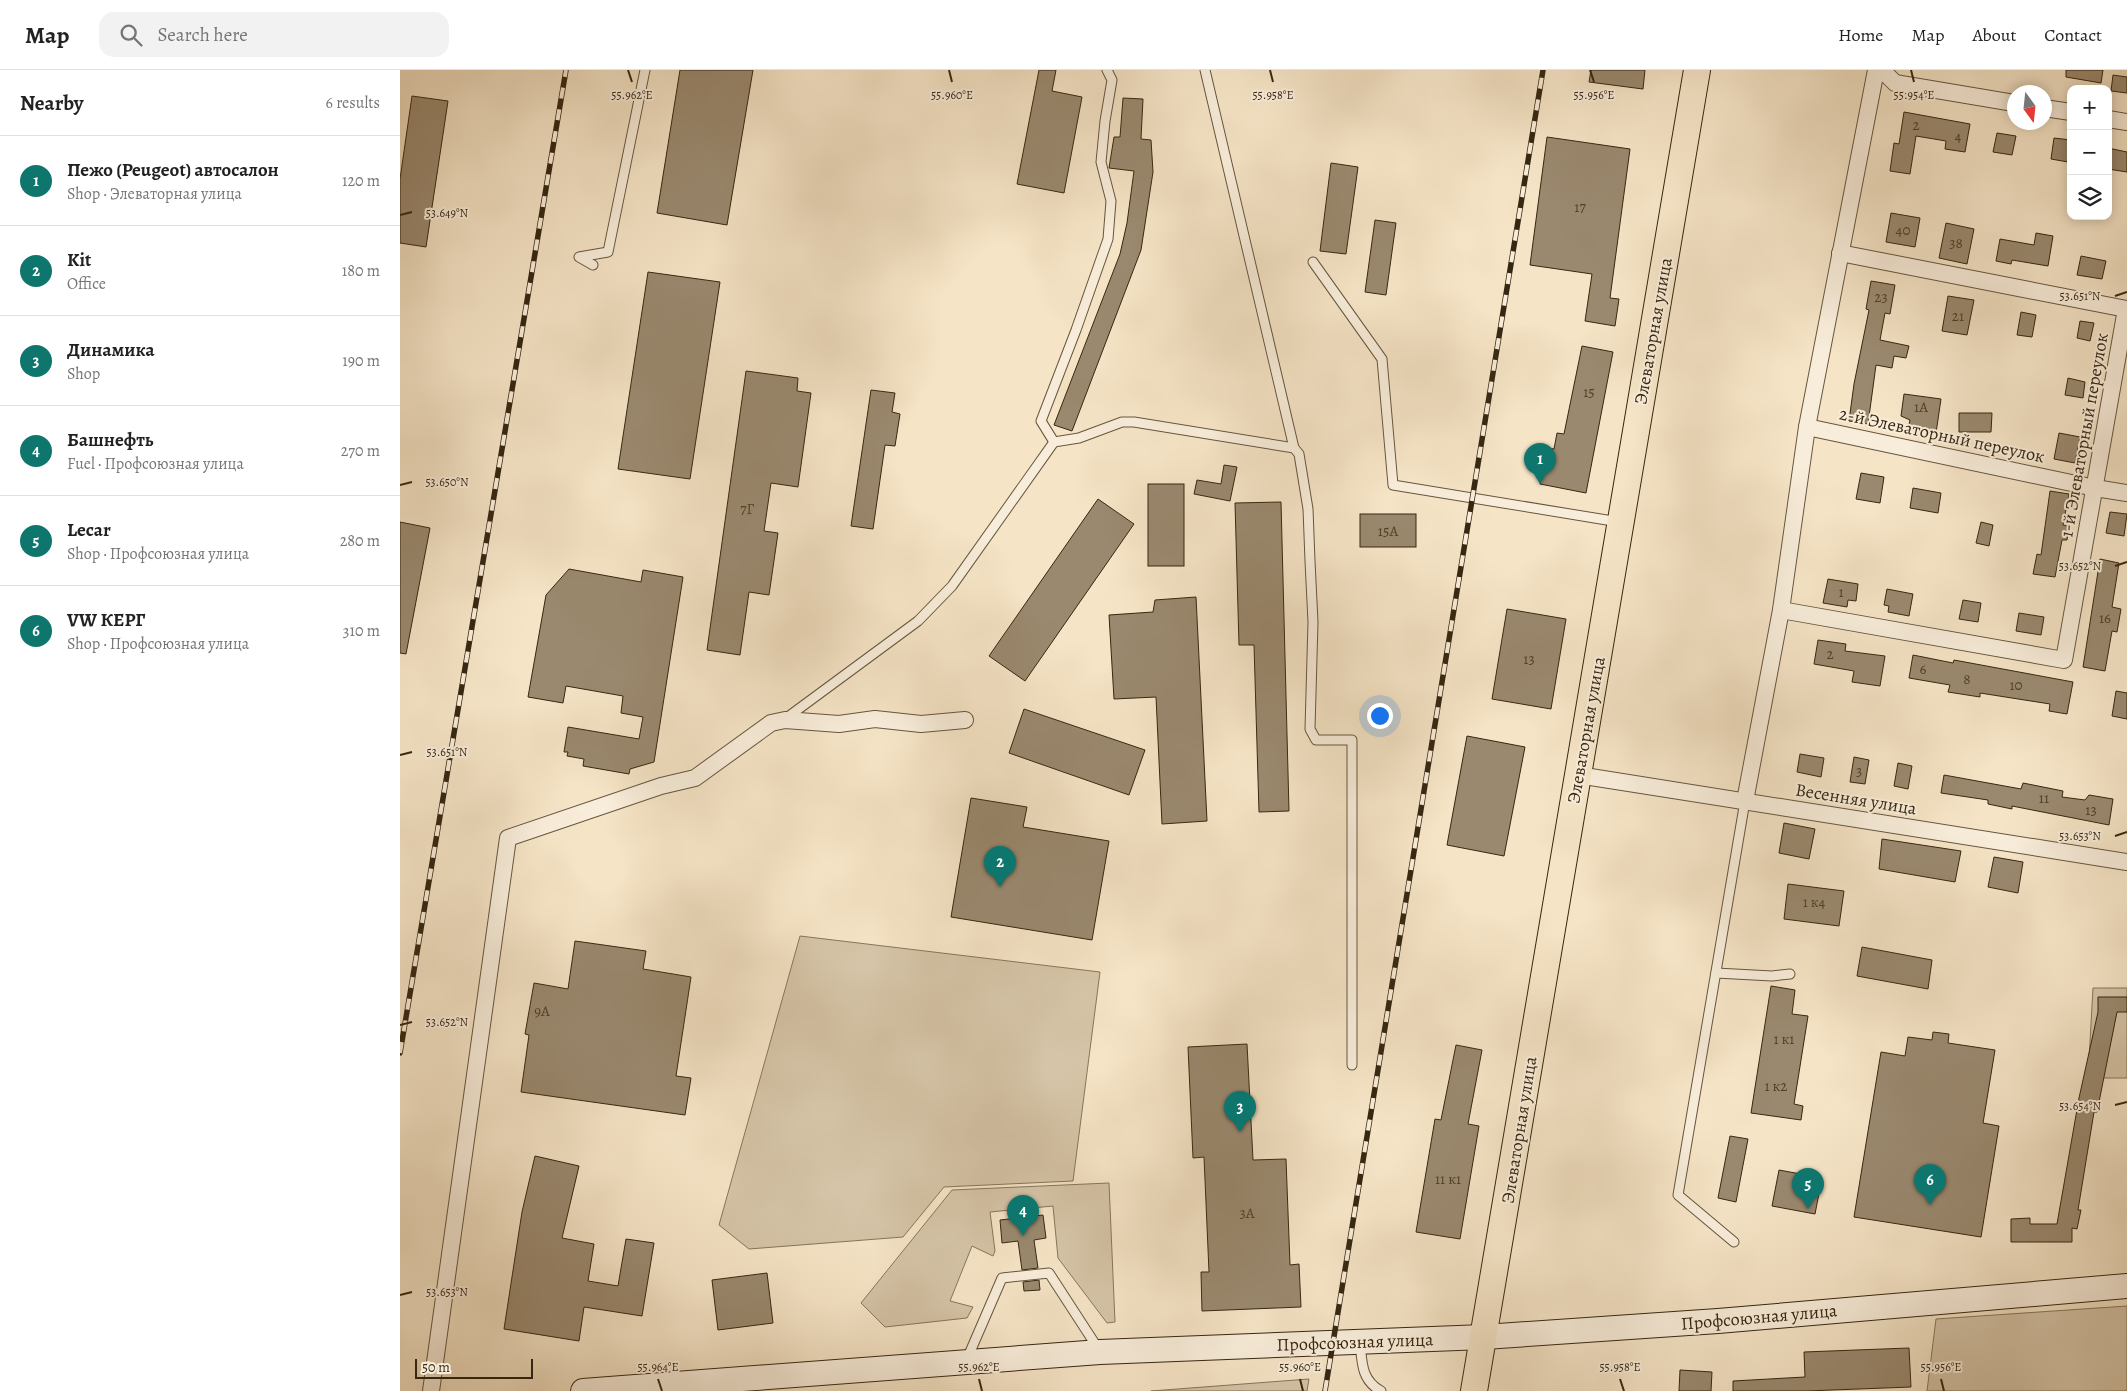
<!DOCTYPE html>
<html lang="en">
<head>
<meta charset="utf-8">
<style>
	body { margin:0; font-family:Alegreya,serif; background:#f2f2f2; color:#222 }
	.controls { position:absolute; right:15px; top:15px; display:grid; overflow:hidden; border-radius:10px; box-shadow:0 2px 12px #0003 }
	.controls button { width:45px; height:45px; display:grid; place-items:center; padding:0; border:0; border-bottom:1px solid #e0e0e0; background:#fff; color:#222; font:25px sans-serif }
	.compass { position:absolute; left:1607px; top:15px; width:45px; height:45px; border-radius:50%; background:#fff; box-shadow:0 2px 12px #0003; rotate:165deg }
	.scale { position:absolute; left:15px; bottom:12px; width:118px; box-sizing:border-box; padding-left:5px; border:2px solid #372710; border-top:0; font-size:14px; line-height:18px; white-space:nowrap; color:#372710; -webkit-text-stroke:4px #f8edda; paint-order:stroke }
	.you { position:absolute; left:979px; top:645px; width:18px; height:18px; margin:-12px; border:4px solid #fff; border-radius:50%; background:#1a73e8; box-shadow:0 0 0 8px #1a73e833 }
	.badge { display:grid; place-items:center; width:32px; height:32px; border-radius:50%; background:#0f766e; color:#fff; font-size:16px; font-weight:700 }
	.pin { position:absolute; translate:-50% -41px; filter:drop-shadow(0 1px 2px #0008) }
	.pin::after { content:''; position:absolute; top:26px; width:18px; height:15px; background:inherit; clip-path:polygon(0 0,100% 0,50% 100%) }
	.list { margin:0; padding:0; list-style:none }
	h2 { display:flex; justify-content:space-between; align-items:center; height:65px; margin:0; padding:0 20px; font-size:21px }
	h2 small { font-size:16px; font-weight:400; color:#767676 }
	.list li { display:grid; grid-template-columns:32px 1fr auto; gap:15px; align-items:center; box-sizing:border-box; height:90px; padding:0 20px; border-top:1px solid #e0e0e0 }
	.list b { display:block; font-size:19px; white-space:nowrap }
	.list p { margin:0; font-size:16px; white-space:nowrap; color:#767676 }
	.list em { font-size:16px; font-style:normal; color:#767676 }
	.icon { flex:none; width:28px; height:28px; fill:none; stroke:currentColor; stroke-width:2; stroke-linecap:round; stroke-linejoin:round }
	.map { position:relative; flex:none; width:1727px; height:1321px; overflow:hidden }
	header { display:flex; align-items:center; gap:30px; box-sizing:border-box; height:70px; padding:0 25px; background:#fff; border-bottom:1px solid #e0e0e0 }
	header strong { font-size:24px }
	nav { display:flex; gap:28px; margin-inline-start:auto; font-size:18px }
	.search { width:350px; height:45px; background:#f2f2f2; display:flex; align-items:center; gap:12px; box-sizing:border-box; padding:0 18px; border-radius:15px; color:#767676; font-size:19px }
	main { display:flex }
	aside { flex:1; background:#fff }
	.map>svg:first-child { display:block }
</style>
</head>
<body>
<header>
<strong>Map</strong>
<div class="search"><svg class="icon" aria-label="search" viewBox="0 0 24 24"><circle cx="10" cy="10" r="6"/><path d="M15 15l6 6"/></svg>Search here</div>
<nav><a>Home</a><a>Map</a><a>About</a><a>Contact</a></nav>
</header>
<main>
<aside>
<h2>Nearby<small>6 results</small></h2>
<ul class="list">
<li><span class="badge">1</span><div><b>Пежо (Peugeot) автосалон</b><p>Shop · Элеваторная улица</p></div><em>120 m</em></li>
<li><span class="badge">2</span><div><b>Kit</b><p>Office</p></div><em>180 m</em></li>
<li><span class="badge">3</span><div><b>Динамика</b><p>Shop</p></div><em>190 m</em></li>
<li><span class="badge">4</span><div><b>Башнефть</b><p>Fuel · Профсоюзная улица</p></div><em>270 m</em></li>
<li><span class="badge">5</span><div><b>Lecar</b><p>Shop · Профсоюзная улица</p></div><em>280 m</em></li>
<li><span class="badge">6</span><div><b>VW КЕРГ</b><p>Shop · Профсоюзная улица</p></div><em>310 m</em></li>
</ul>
</aside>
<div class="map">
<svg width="1727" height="1321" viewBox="0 0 1727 1321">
	<rect width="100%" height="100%" fill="#f5e4c6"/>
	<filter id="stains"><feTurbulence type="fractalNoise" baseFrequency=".004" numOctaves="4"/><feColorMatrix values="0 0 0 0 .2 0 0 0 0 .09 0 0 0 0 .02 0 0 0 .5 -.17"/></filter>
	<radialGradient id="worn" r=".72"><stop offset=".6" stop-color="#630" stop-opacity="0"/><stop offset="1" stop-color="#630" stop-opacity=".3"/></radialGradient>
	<g fill="#d5c4a7" stroke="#86765c">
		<path d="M 400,866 L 700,902 L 673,1111 L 544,1117 L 503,1167 L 349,1179 L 319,1155 Z"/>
		<path d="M 1693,918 L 1727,918 L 1727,1008 L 1688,1008 Z"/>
		<path d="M 709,1113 L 715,1252 L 707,1253 L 658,1188 L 653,1136 L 590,1142 L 595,1181 L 593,1186 L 572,1176 L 550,1231 L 573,1237 L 567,1248 L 485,1257 L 461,1233 L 552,1120 Z"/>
		<path d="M 1727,1236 L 1727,1321 L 1527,1321 L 1536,1249 Z"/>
		<path d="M 909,1309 L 907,1321 L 751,1321 Z"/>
	</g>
	<g fill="#9a896f" stroke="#372710">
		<path d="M 280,0 L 353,0 L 327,155 L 257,143 Z"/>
		<path d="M 639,0 L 656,0 L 652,21 L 682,27 L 664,123 L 617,114 Z"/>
		<path d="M 1191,0 L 1245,0 L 1243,19 L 1189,12 Z"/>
		<path d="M 1666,0 L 1703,0 L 1701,13 L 1666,7 Z"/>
		<path d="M 1713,5 L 1727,7 L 1727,23 L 1711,21 Z"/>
		<path d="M 12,26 L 48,31 L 26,177 L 0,173 L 0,109 Z"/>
		<path d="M 723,28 L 743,29 L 741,69 L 751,70 L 753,102 L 741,180 L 672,361 L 654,355 L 720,184 L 727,153 L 734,101 L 709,98 L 714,67 L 720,67 Z"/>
		<path d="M 1504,42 L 1570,54 L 1565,82 L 1545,79 L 1546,71 L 1516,66 L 1510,104 L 1490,101 L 1494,73 L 1499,74 Z"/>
		<path d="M 1597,63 L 1616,66 L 1612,85 L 1593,82 Z"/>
		<path d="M 1147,67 L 1230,79 L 1210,228 L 1219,229 L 1215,256 L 1185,251 L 1192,204 L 1130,195 Z"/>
		<path d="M 1654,68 L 1671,70 L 1668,92 L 1651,89 Z"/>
		<path d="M 1708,78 L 1727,82 L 1727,102 L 1708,99 Z"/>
		<path d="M 931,93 L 958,97 L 946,184 L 920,181 Z"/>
		<path d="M 1491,143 L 1520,148 L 1515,177 L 1486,172 Z"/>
		<path d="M 975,150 L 996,153 L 986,225 L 965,222 Z"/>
		<path d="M 1546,153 L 1574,159 L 1567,194 L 1539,188 Z"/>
		<path d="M 1636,163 L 1653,166 L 1648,196 L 1612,190 L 1611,194 L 1596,191 L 1600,169 L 1634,175 Z"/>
		<path d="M 1681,186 L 1706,191 L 1702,209 L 1677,205 Z"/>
		<path d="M 248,202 L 320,212 L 290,409 L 218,399 Z"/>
		<path d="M 1471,211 L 1495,215 L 1490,244 L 1485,243 L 1480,270 L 1509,276 L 1506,288 L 1494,286 L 1492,298 L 1476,295 L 1468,354 L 1449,351 L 1454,314 L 1469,240 L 1466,239 Z"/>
		<path d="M 1548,226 L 1574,230 L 1567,265 L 1542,261 Z"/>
		<path d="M 1621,242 L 1636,245 L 1632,267 L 1617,265 Z"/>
		<path d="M 1680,251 L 1694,253 L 1690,271 L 1677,268 Z"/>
		<path d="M 1182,276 L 1213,282 L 1186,423 L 1140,414 L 1147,378 L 1154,379 L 1157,363 L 1164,364 Z"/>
		<path d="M 346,301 L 398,308 L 397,321 L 411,323 L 398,417 L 371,413 L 364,461 L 378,463 L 369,525 L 349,522 L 340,585 L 307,580 Z"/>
		<path d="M 1668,308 L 1685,312 L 1683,328 L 1665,325 Z"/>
		<path d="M 471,320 L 495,323 L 492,342 L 500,344 L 495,376 L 485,375 L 473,459 L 451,456 Z"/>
		<path d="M 1504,324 L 1541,329 L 1536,363 L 1508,359 L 1510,350 L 1501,346 Z"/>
		<path d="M 1559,343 L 1592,343 L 1591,362 L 1559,362 Z"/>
		<path d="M 1659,363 L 1680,367 L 1675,393 L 1654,389 Z"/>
		<path d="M 824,395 L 837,397 L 830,431 L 794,424 L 797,410 L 821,414 Z"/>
		<path d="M 1461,403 L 1484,407 L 1480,433 L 1456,429 Z"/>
		<rect x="748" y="414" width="36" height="82"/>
		<path d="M 1513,418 L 1541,423 L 1538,443 L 1510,438 Z"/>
		<path d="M 1650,421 L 1669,424 L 1663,455 L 1669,456 L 1667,470 L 1662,470 L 1655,507 L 1633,504 L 1637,484 L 1641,485 Z"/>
		<path d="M 698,429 L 734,454 L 625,611 L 589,586 Z"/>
		<path d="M 881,432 L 889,741 L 859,742 L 854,575 L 839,575 L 835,433 Z"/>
		<path d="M 1710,442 L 1727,444 L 1724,466 L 1706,463 Z"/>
		<rect x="960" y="444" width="56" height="33"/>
		<path d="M 0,452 L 30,458 L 6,584 L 0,583 Z"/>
		<path d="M 1581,452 L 1593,455 L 1589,476 L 1576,473 Z"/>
		<path d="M 1700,489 L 1719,493 L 1712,537 L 1721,539 L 1717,562 L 1712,561 L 1705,601 L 1683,597 Z"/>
		<path d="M 169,499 L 241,512 L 243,500 L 283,507 L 254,692 L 230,699 L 229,704 L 183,696 L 184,689 L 167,686 L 168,682 L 164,682 L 168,657 L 239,669 L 243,647 L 221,643 L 223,626 L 166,616 L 163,633 L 128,627 L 146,525 Z"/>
		<path d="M 1428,509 L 1458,514 L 1456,531 L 1448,530 L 1447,537 L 1423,533 Z"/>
		<path d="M 1487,519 L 1513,524 L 1509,546 L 1488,542 L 1489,536 L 1484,535 Z"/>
		<path d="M 796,527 L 807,751 L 762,754 L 756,627 L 714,629 L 709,545 L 753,542 L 755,530 Z"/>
		<path d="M 1563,530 L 1581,533 L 1578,552 L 1559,549 Z"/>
		<path d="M 1107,539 L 1166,549 L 1151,639 L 1092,629 Z"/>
		<path d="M 1619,543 L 1644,547 L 1641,565 L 1616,561 Z"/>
		<path d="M 1418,570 L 1446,574 L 1445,581 L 1485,586 L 1480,616 L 1452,612 L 1454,601 L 1414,594 Z"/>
		<path d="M 1513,585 L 1553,593 L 1554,590 L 1673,612 L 1667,644 L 1649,641 L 1650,634 L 1580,623 L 1580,627 L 1548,622 L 1550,615 L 1509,608 Z"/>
		<path d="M 1716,621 L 1727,623 L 1727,649 L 1712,646 Z"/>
		<path d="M 624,639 L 745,680 L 729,725 L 609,683 Z"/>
		<path d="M 1067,666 L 1125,677 L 1104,786 L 1047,775 Z"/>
		<path d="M 1400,684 L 1424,688 L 1421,707 L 1397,702 Z"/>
		<path d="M 1454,687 L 1469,690 L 1465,714 L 1450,712 Z"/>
		<path d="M 1498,693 L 1512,696 L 1508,719 L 1494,716 Z"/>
		<path d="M 1544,705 L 1621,719 L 1623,713 L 1663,721 L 1662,727 L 1685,730 L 1689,725 L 1713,729 L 1709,755 L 1612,736 L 1612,739 L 1588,734 L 1588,730 L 1541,723 Z"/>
		<path d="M 571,728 L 627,737 L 623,757 L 709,771 L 692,870 L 551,847 Z"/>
		<path d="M 1384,753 L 1415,759 L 1409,789 L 1379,783 Z"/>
		<path d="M 1482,769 L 1561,781 L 1555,812 L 1479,799 Z"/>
		<path d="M 1594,787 L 1623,792 L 1618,823 L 1588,817 Z"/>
		<path d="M 1388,814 L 1444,821 L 1439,856 L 1384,849 Z"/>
		<path d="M 175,871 L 246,881 L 243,899 L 291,907 L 276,1006 L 291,1008 L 285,1045 L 121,1022 L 129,965 L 125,964 L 134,913 L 168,919 Z"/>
		<path d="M 1462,877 L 1532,890 L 1528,919 L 1457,906 Z"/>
		<path d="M 1371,916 L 1395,920 L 1392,944 L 1408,946 L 1394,1034 L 1403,1036 L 1401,1050 L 1351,1043 Z"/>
		<path d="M 1698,927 L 1727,927 L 1727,942 L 1717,942 L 1697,1042 L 1694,1042 L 1678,1140 L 1681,1140 L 1677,1159 L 1672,1158 L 1672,1172 L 1611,1172 L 1611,1149 L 1630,1148 L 1630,1154 L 1657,1154 L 1679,1028 L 1698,942 Z"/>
		<path d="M 1533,962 L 1549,964 L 1548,973 L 1595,980 L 1583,1053 L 1599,1056 L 1581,1167 L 1454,1147 L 1481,982 L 1505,986 L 1508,967 L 1532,970 Z"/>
		<path d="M 847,974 L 853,1090 L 886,1089 L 890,1195 L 899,1194 L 901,1237 L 802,1241 L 801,1202 L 809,1202 L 804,1087 L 793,1088 L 788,977 Z"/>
		<path d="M 1056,975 L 1082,980 L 1068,1054 L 1079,1056 L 1060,1169 L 1016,1162 L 1035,1049 L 1041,1050 Z"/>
		<path d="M 1330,1066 L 1348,1069 L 1336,1132 L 1318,1128 Z"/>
		<path d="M 135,1086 L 179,1096 L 162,1168 L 194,1174 L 188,1211 L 218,1216 L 226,1169 L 254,1173 L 242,1246 L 184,1237 L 179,1271 L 104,1259 L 122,1142 Z"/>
		<path d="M 1379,1100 L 1422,1108 L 1415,1144 L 1372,1136 Z"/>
		<path d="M 643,1145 L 646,1168 L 634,1170 L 638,1198 L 622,1200 L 618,1171 L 602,1173 L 600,1150 Z"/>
		<path d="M 367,1203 L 373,1253 L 318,1260 L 312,1210 Z"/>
		<path d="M 639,1210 L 640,1220 L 624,1221 L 623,1212 Z"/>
		<path d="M 1509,1278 L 1511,1317 L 1406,1321 L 1333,1321 L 1333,1311 L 1405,1307 L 1404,1282 Z"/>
		<path d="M 1280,1300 L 1312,1302 L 1311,1321 L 1279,1321 Z"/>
	</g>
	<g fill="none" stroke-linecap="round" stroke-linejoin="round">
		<defs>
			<g id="lane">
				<path d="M 805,0 L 894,378"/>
				<path d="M 913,192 L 982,289 L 993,415 L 1219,452"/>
				<path d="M 193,195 L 179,187 L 208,182 L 245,0"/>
				<path d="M 654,372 L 641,351 L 676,260 L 708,169 L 711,131 L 701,92 L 705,51 L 712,10 L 707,0"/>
				<path d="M 385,649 L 518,551 L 552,516 L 654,372 L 679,368 L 722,352 L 734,352 L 894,378 L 899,384 L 908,439 L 910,491 L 913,552 L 910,659 L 916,670 L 952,670 L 952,995"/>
				<path d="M 1316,903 L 1372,906 L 1390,904"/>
				<path d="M 1334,1172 L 1278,1125 L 1345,731"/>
				<path d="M 960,1272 C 962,1292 961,1310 981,1321"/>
				<path d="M 567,1289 L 602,1208 L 649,1203 L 699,1280"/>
			</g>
			<g id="street">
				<path d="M 1482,0 L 1495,13 L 1614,33"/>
				<path d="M 1644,38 L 1671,42"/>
				<path d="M 1708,49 L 1727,52"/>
				<path d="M 1407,357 L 1695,418 L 1727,423"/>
				<path d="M 1381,540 L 1664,590 L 1726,239 L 1440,183"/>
				<path d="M 1178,705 L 1727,792"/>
				<path d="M 1345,731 L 1381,540 L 1407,357 L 1476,0"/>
				<path d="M 31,1321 L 108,768 L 261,716 L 295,708 L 371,653 L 385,650 L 439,654 L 475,649 L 521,654 L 565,650"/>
			</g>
			<path id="secondary" d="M 183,1321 L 700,1282 L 1084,1267 L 1318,1251 L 1727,1216"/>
			<path id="primary" d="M 1074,1321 L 1297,0"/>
		</defs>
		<use href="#lane" stroke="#66563e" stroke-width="11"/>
		<use href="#street" stroke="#66563e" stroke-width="18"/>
		<use href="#secondary" stroke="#372710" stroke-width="26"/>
		<use href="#primary" stroke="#372710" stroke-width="28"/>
		<use href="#lane" stroke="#f8edda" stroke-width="9"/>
		<use href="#street" stroke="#f8edda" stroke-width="16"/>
		<use href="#secondary" stroke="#f8edda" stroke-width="24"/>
		<use href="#primary" stroke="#f5e4c6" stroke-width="26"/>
		<defs>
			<g id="rail">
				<path d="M 0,983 L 166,0"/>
				<path d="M 925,1321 L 1143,0"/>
			</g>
		</defs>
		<use href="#rail" stroke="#372710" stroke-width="5.5"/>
		<use href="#rail" stroke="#f8edda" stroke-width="4" stroke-dasharray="11" stroke-linecap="butt"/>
	</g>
	<path fill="none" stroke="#372710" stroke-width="2" d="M 228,0 L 232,12M 549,0 L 552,12M 870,0 L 873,12M 1190,0 L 1194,12M 1511,0 L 1514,12M 0,145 L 12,142M 1715,226 L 1727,222M 0,415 L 12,412M 1715,496 L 1727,492M 0,685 L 12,682M 1715,766 L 1727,762M 0,955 L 12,952M 1715,1035 L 1727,1032M 0,1225 L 12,1222M 258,1309 L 262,1321M 579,1309 L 582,1321M 900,1309 L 903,1321M 1220,1309 L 1224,1321M 1541,1309 L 1544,1321"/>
	<g text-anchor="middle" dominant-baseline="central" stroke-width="4" stroke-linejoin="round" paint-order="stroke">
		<g font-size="15" fill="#504028">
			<text x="1516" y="55">2</text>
			<text x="1558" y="66">4</text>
			<text x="1180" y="137">17</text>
			<text x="1503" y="160">40</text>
			<text x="1556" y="173">38</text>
			<text x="1481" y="227">23</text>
			<text x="1558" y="246">21</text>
			<text x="1189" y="322">15</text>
			<text x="1521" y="337">1А</text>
			<text x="347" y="439">7Г</text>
			<text x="988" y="461">15А</text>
			<text x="1441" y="522">1</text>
			<text x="1705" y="548">16</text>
			<text x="1430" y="584">2</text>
			<text x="1129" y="589">13</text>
			<text x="1523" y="599">6</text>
			<text x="1567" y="609">8</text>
			<text x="1616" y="615">10</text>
			<text x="1459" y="701">3</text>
			<text x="1644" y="728">11</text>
			<text x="1691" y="740">13</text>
			<text x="1414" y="832">1 к4</text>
			<text x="142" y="941">9А</text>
			<text x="1384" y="969">1 к1</text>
			<text x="1376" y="1016">1 к2</text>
			<text x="1048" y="1109">11 к1</text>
			<text x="847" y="1143">3А</text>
		</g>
		<g font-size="18" fill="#372710" stroke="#f8edda">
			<text transform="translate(1253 261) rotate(-80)">Элеваторная улица</text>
			<text transform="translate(1542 365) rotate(12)">2-й Элеваторный переулок</text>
			<text transform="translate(1684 365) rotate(-80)">1-й Элеваторный переулок</text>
			<text transform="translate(1186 660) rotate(-80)">Элеваторная улица</text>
			<text transform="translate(1456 729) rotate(9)">Весенняя улица</text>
			<text transform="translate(1119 1060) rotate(-81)">Элеваторная улица</text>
			<text transform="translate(1359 1247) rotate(-5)">Профсоюзная улица</text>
			<text transform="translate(955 1272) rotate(-2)">Профсоюзная улица</text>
		</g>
	</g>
	<g font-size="12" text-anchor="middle" fill="#372710" stroke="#f8edda" stroke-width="4" stroke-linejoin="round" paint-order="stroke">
		<text x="232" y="29">55.962°E</text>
		<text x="552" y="29">55.960°E</text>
		<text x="873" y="29">55.958°E</text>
		<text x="1194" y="29">55.956°E</text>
		<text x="1514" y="29">55.954°E</text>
		<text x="47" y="147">53.649°N</text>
		<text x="1680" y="230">53.651°N</text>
		<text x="47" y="416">53.650°N</text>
		<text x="1680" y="500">53.652°N</text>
		<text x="47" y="686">53.651°N</text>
		<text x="1680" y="770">53.653°N</text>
		<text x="47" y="956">53.652°N</text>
		<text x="1680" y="1040">53.654°N</text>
		<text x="47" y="1226">53.653°N</text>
		<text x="258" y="1301">55.964°E</text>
		<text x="579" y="1301">55.962°E</text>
		<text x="900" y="1301">55.960°E</text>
		<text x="1220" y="1301">55.958°E</text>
		<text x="1541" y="1301">55.956°E</text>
	</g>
	<rect width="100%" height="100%" filter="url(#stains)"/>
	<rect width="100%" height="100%" fill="url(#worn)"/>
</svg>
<div class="controls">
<button>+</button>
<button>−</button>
<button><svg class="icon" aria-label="layers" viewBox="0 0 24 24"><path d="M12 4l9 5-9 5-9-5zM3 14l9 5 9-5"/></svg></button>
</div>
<svg class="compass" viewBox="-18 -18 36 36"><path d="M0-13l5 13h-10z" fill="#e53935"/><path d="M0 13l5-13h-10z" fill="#767676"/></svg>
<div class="scale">50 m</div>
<div class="you"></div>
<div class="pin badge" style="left:1140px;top:414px">1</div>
<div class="pin badge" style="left:600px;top:817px">2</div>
<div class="pin badge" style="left:840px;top:1062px">3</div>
<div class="pin badge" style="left:623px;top:1166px">4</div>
<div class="pin badge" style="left:1408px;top:1139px">5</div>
<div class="pin badge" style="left:1530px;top:1135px">6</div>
</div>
</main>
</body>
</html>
